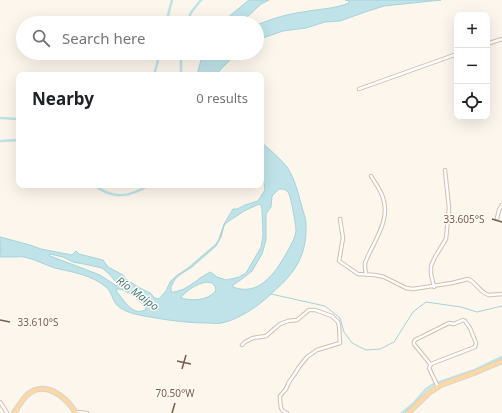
<!DOCTYPE html>
<html lang="en">
<head>
<meta charset="utf-8">
<style>
	body { margin:0; font-family:"Noto Sans",sans-serif; background:#f2f2f2; color:#202124 }
	.controls { position:absolute; right:12px; top:12px; display:grid; overflow:hidden; border-radius:8px; box-shadow:0 4px 16px #0002 }
	.controls button { width:36px; height:36px; display:grid; place-items:center; padding:0; border:0; border-bottom:1px solid #e0e0e0; background:#fff; color:#202124; font:20px sans-serif }
	.list { margin:0; padding:0; list-style:none }
	h2 { display:flex; justify-content:space-between; align-items:center; height:52px; margin:0; padding:0 16px; font-size:17px }
	h2 small { font-size:13px; font-weight:400; color:#757577 }
	.icon { flex:none; width:22px; height:22px; fill:none; stroke:currentColor; stroke-width:2; stroke-linecap:round; stroke-linejoin:round }
	.map { position:relative; flex:none; width:502px; height:413px; overflow:hidden }
	.search { position:absolute; background:#fff; box-shadow:0 4px 16px #0002; left:16px; top:16px; width:248px; height:44px; display:flex; align-items:center; gap:10px; box-sizing:border-box; padding:0 14px; border-radius:22px; color:#757577; font-size:15px }
	.panel { position:absolute; background:#fff; box-shadow:0 4px 16px #0002; left:16px; top:72px; width:248px; height:116px; border-radius:8px }
	.map>svg:first-child { display:block }
</style>
</head>
<body>
<div class="map">
<svg width="502" height="413" viewBox="0 0 502 413">
	<rect width="100%" height="100%" fill="#fdf6ec"/>
	<g fill="#bfe3e8" stroke="#a5d3da" fill-rule="evenodd">
		<path d="M 249,0 L 269,0 L 261,4 L 244,20 L 232,23 L 221,23 Z"/>
		<path d="M 345,0 L 441,0 L 384,6 L 368,11 L 340,21 L 325,22 L 306,28 L 283,31 L 257,40 L 257,25 C 271,19 287,14 303,12 C 318,9 334,9 349,3 L 349,1 Z"/>
		<path d="M 204,53 L 237,53 L 220,70 L 217,75 L 197,75 L 201,60 Z"/>
		<path d="M 261,142 C 270,150 280,158 287,167 C 295,179 298,193 302,207 C 303,212 306,218 306,224 C 307,255 296,272 273,292 C 260,305 240,319 222,323 C 217,324 212,323 207,323 C 190,323 173,321 156,318 C 145,316 134,315 124,310 C 111,304 114,294 106,287 C 92,275 72,272 55,268 C 45,265 35,259 24,257 C 21,256 18,257 15,257 C 10,257 5,257 0,257 L 0,251 L 2,250 L 0,249 L 0,237 L 30,245 L 41,249 L 72,255 L 76,251 L 79,254 L 103,260 L 108,267 L 123,275 L 126,279 L 138,287 L 150,293 L 155,298 L 159,299 L 166,291 L 170,282 L 176,276 L 188,268 L 216,244 L 219,239 L 224,224 L 233,209 L 237,209 L 245,205 L 258,201 L 265,190 L 264,183 L 261,174 ZM 279,189 C 282,189 285,189 288,192 C 291,196 296,225 296,231 C 295,239 290,246 286,254 C 275,273 259,297 233,287 L 233,285 L 242,279 L 252,271 L 262,254 L 266,240 L 266,214 L 271,207 L 272,196 ZM 259,204 L 261,205 L 262,209 L 263,236 L 261,247 L 246,273 L 239,277 L 226,280 L 217,277 L 212,273 L 210,272 L 200,278 L 195,282 L 184,289 L 175,292 L 171,292 L 171,287 L 175,279 L 181,274 L 192,267 L 216,246 L 221,237 L 224,226 L 226,223 L 244,211 ZM 50,254 L 63,257 L 73,262 L 89,265 L 102,268 L 108,273 L 117,283 L 118,285 L 115,285 L 100,275 L 50,256 L 49,255 ZM 207,282 L 212,283 L 215,286 L 216,290 C 209,301 192,301 181,298 L 181,297 C 189,289 196,284 207,282 ZM 116,289 C 119,289 120,289 123,290 C 129,292 142,303 146,308 L 145,310 C 132,316 125,301 117,292 Z"/>
	</g>
	<g fill="none" stroke-linecap="round" stroke-linejoin="round">
		<path stroke="#a5d3da" stroke-width="1" d="M 271,294 L 325,306 L 340,318 L 344,332 L 352,343 L 366,350 L 380,349 L 394,342 L 413,312 L 426,302 L 461,307 L 477,312 L 502,306"/>
		<g stroke="#bfe3e8" stroke-width="2.5">
			<path d="M 166,23 L 172,0"/>
			<path d="M 186,23 L 192,11 L 201,0"/>
			<path d="M 154,75 L 160,53"/>
			<path d="M 181,75 L 181,53"/>
			<path d="M 0,118 L 19,119"/>
			<path d="M 0,141 L 19,140"/>
			<path d="M 94,185 C 113,200 130,197 149,185"/>
			<path d="M 402,413 L 413,404 L 426,389 L 434,384 L 475,370 L 502,357"/>
		</g>
		<defs>
			<g id="street">
				<path d="M 487,44 L 502,39"/>
				<path d="M 359,89 L 457,54"/>
				<path d="M 497,218 L 499,210 L 502,205"/>
				<path d="M 340,219 L 343,238 L 339,261 L 358,274 L 375,275 L 384,277 L 406,288 L 413,289 L 452,283 L 468,279 C 476,282 480,293 489,295 C 493,295 498,294 502,294"/>
				<path d="M 366,274 L 365,268 L 365,263 C 373,242 391,221 383,198 C 381,190 375,183 371,176"/>
				<path d="M 434,287 L 431,274 L 431,266 L 435,257 L 446,239 L 449,208 L 445,170"/>
				<path d="M 242,345 L 245,342 L 253,338 L 266,336 L 280,324 L 288,321 L 297,320 L 309,310 L 315,310 L 332,316 L 338,322 L 339,326 L 340,343 L 317,350 L 307,357 L 299,367 L 294,375 L 289,382 L 286,389 L 280,396 L 280,400 L 281,408 L 283,411 L 287,413"/>
				<path d="M 431,365 L 414,344 L 414,342 L 415,340 L 449,323 L 454,324 L 463,320 L 465,321 L 470,328 L 476,343 L 475,347 L 431,364 C 430,365 430,366 429,368 L 438,387"/>
				<path d="M 0,402 L 7,413"/>
				<path d="M 75,412 L 87,413"/>
			</g>
			<g id="primary">
				<path d="M 14,413 C 18,407 22,400 27,395 C 45,379 66,397 76,413"/>
				<path d="M 408,413 L 430,392 L 441,385 L 474,373 L 502,361"/>
			</g>
		</defs>
		<use href="#street" stroke="#d1beb0" stroke-width="4.5"/>
		<use href="#primary" stroke="#dad1cd" stroke-width="6"/>
		<use href="#street" stroke="#fff" stroke-width="2.5"/>
		<use href="#primary" stroke="#fbd9a5" stroke-width="4"/>
	</g>
	<path fill="none" stroke="#7a5c4d" stroke-width="1.5" d="M 492,219 L 502,222M 0,320 L 10,322M 177,361 L 191,364M 182,369 L 186,355M 172,413 L 175,403"/>
	<g text-anchor="middle" dominant-baseline="central" stroke-width="3" stroke-linejoin="round" paint-order="stroke">
		<g font-size="11" font-style="italic" fill="#437c86" stroke="#fffaf3">
			<text transform="translate(138 293) rotate(36)">Río Maipo</text>
		</g>
	</g>
	<g font-size="10" text-anchor="middle" fill="#7a5c4d" stroke="#fffaf3" stroke-width="3" stroke-linejoin="round" paint-order="stroke">
		<text x="464" y="223">33.605°S</text>
		<text x="38" y="326">33.610°S</text>
		<text x="175" y="397">70.50°W</text>
	</g>
</svg>
<div class="controls">
<button>+</button>
<button>−</button>
<button><svg class="icon" aria-label="locate" viewBox="0 0 24 24"><circle cx="12" cy="12" r="6"/><path d="M12 2v4M12 18v4M2 12h4M18 12h4"/></svg></button>
</div>
<div class="search"><svg class="icon" aria-label="search" viewBox="0 0 24 24"><circle cx="10" cy="10" r="6"/><path d="M15 15l6 6"/></svg>Search here</div>
<section class="panel">
<h2>Nearby<small>0 results</small></h2>
<ul class="list">
</ul>
</section>
</div>
</body>
</html>
